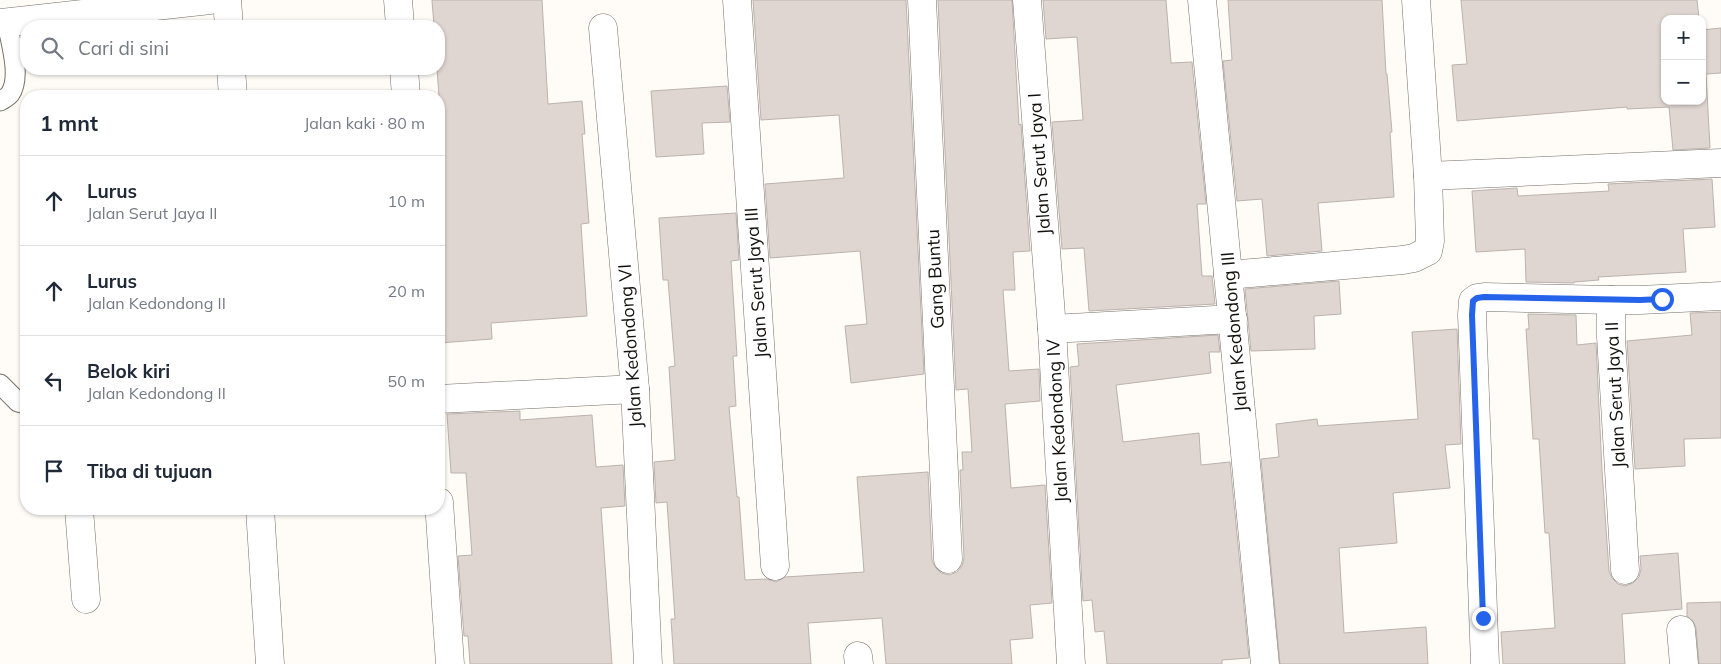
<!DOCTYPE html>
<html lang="id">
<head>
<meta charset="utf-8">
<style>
	body { margin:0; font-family:Mulish,sans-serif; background:#f6f6f7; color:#1f2937 }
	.controls { position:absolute; right:15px; top:15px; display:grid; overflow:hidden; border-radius:10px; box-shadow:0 1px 4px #0004 }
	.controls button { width:45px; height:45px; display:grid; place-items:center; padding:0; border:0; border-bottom:1px solid #e0e1e3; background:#fff; color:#1f2937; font:25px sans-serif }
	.stop { position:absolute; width:15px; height:15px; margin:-11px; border:4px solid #2563eb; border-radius:50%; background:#fff }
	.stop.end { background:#2563eb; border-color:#fff; box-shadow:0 1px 5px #0008 }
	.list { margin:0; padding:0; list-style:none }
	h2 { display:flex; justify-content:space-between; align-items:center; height:65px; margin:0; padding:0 20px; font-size:21px }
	h2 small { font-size:16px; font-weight:400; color:#747a83 }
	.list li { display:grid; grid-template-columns:32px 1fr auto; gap:15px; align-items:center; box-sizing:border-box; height:90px; padding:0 20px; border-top:1px solid #e0e1e3 }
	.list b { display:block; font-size:19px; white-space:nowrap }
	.list p { margin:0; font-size:16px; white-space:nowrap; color:#747a83 }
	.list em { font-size:16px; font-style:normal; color:#747a83 }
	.icon { flex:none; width:28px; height:28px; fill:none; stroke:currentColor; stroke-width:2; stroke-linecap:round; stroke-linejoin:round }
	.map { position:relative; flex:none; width:1721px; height:664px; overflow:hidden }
	.search { position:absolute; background:#fff; box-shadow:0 1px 4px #0004; left:20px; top:20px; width:425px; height:55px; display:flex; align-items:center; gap:12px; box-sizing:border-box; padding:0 18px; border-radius:20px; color:#747a83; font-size:19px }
	.panel { position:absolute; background:#fff; box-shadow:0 1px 4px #0004; left:20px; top:90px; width:425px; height:425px; border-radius:20px }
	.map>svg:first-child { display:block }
</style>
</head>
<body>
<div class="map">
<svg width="1721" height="664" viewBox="0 0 1721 664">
	<rect width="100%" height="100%" fill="#fffbf6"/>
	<g fill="#dfd5d1" stroke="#bbb2ad">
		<path d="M 432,0 L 542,0 L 548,104 L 582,101 L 585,134 L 582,134 L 589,223 L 581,224 L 587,316 L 491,323 L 492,339 L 439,343 L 439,96 L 437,69 L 439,69 L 439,26 L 434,26 Z"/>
		<path d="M 753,0 L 906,0 L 924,374 L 851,383 L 845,326 L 867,324 L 860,251 L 770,258 L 765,184 L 844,178 L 839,115 L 761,120 Z"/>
		<path d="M 938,0 L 1012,0 L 1019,125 L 1021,124 L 1030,251 L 1013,252 L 1015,290 L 1003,290 L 1009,371 L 1039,369 L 1040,401 L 1005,404 L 1011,488 L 1045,485 L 1052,603 L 1030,605 L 1033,638 L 1010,640 L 1012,664 L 886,664 L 882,618 L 808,623 L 811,664 L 674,664 L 671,619 L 675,619 L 667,502 L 656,503 L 654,462 L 675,460 L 669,367 L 675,366 L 668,280 L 663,280 L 659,218 L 736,213 L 739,260 L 731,261 L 737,356 L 733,356 L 736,406 L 729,407 L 737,497 L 739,497 L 745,580 L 767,579 L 776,582 L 785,577 L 864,572 L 857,477 L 928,472 L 932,560 L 935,567 L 941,573 L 949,575 L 957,572 L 962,566 L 964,558 L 960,470 L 963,470 L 962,452 L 972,452 L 968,389 L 956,390 Z"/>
		<path d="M 1043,0 L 1166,0 L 1171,63 L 1192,62 L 1206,204 L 1197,204 L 1202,276 L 1212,276 L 1215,304 L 1089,311 L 1084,248 L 1062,249 L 1052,122 L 1083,120 L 1077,37 L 1046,39 Z"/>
		<path d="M 1228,0 L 1382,0 L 1386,74 L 1387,74 L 1392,132 L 1390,132 L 1394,197 L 1318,203 L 1322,251 L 1267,256 L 1262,199 L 1237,201 L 1223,61 L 1232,60 Z"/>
		<path d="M 1461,0 L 1697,0 L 1699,19 L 1665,19 L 1665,101 L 1702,101 L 1702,30 L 1721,28 L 1721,73 L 1706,74 L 1710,148 L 1673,150 L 1669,107 L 1627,109 L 1627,107 L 1457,121 L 1452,65 L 1467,64 Z"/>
		<path d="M 727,86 L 730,122 L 702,123 L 704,154 L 656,157 L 651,91 Z"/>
		<path d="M 1712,179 L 1715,227 L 1683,229 L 1686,272 L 1598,277 L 1599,280 L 1574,282 L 1574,283 L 1526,282 L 1525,249 L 1476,252 L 1472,191 L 1517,188 L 1518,196 L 1609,191 L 1608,184 Z"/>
		<path d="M 1339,281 L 1341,314 L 1314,316 L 1315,349 L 1251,351 L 1245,289 Z"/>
		<path d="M 1721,312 L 1721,438 L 1684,439 L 1685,466 L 1635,469 L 1627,341 L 1692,335 L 1690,313 Z"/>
		<path d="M 1528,314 L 1576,315 L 1577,345 L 1596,343 L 1602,470 L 1609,571 L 1612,578 L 1618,584 L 1625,586 L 1633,583 L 1639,577 L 1641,569 L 1640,556 L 1678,553 L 1682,609 L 1622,614 L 1625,664 L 1503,664 L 1501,632 L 1555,628 L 1549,533 L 1545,533 L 1539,439 L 1533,439 L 1526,329 L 1529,329 Z"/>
		<path d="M 1457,329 L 1461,444 L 1445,445 L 1450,488 L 1393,493 L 1397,543 L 1339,548 L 1344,633 L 1426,627 L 1428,664 L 1280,664 L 1261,459 L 1279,457 L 1276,424 L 1317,419 L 1318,426 L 1418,419 L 1412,332 Z"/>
		<path d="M 1218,335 L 1220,352 L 1209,352 L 1211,373 L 1116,385 L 1123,442 L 1199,433 L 1201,465 L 1230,462 L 1249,658 L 1222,660 L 1222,664 L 1107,664 L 1104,631 L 1095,632 L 1092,600 L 1083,601 L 1070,367 L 1079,366 L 1077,344 Z"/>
		<path d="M 520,411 L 520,420 L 592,415 L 596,467 L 623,465 L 625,506 L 601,508 L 612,664 L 470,664 L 468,636 L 464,636 L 458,556 L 472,555 L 466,473 L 451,473 L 447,414 Z"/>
		<path d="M 1721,602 L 1721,664 L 1699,664 L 1696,628 L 1693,621 L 1687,616 L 1687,603 Z"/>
	</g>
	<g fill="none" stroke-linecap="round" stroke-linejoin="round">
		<defs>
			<g id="service">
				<path d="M 0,101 C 3,99 8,97 10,94 C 22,77 10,41 7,22"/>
				<path d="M 0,384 L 18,402 L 26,404"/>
			</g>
			<g id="minor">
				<path d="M 227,0 L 229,26"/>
				<path d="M 398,0 L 400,26"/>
				<path d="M 737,0 L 775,566"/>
				<path d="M 922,0 L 948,559"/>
				<path d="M 1027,0 L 1052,329"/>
				<path d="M 1202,0 L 1265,664"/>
				<path d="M 0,23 L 210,0"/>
				<path d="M 603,28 L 635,389 L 648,664"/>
				<path d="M 231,69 L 233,96"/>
				<path d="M 404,69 L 406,96"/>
				<path d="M 1428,176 L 1721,163"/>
				<path d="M 1228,275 L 1403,260 L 1414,258 L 1428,251 L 1430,241 L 1428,176 L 1416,0"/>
				<path d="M 439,399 L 635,389"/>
				<path d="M 439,502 L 450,664"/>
				<path d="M 79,509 L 86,599"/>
				<path d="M 260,509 L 270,664"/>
				<path d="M 1625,570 L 1611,337 L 1611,300 L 1640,300 L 1721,296"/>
				<path d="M 1681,630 L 1684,664"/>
				<path d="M 858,656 L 859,664"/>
				<path d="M 1071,664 L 1052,329 L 1233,319"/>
				<path d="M 1485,664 L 1472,315 L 1473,301 L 1477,298 L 1484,297 L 1611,300"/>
			</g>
		</defs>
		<use href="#service" stroke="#756f68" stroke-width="21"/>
		<use href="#minor" stroke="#756f68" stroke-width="29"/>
		<use href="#service" stroke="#fff" stroke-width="19"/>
		<use href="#minor" stroke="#fff" stroke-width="28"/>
	</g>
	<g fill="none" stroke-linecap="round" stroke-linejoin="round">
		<path stroke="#2563eb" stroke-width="6" d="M 1483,618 L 1472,315 L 1473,301 L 1477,298 L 1484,297 L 1640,300 L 1662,299"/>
	</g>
	<g text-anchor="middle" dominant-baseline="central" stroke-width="4.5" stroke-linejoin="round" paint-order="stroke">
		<g font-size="18" fill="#12100e" stroke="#fff">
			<text transform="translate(1039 164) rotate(-94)">Jalan Serut Jaya I</text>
			<text transform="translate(935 279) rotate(-93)">Gang Buntu</text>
			<text transform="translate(756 283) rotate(-94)">Jalan Serut Jaya III</text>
			<text transform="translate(1234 332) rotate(-95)">Jalan Kedondong III</text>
			<text transform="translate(630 346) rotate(-94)">Jalan Kedondong VI</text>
			<text transform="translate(1615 395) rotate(-93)">Jalan Serut Jaya II</text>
			<text transform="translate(1057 421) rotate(-93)">Jalan Kedondong IV</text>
		</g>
	</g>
</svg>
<div class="controls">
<button>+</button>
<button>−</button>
</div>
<div class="stop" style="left:1662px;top:299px"></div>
<div class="stop end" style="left:1483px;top:618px"></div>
<div class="search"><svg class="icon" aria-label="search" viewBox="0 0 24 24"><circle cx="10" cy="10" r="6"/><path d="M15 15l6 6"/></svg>Cari di sini</div>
<section class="panel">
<h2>1 mnt<small>Jalan kaki · 80 m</small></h2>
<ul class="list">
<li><svg class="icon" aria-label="ahead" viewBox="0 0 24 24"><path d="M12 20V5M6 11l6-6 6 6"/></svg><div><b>Lurus</b><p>Jalan Serut Jaya II</p></div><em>10 m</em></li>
<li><svg class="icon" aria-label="ahead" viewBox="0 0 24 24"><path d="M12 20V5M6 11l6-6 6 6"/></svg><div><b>Lurus</b><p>Jalan Kedondong II</p></div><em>20 m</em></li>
<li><svg class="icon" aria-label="left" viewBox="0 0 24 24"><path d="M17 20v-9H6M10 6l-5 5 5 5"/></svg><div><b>Belok kiri</b><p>Jalan Kedondong II</p></div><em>50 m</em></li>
<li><svg class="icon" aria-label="arrive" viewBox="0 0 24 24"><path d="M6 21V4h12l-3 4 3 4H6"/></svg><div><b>Tiba di tujuan</b></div></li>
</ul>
</section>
</div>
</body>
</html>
